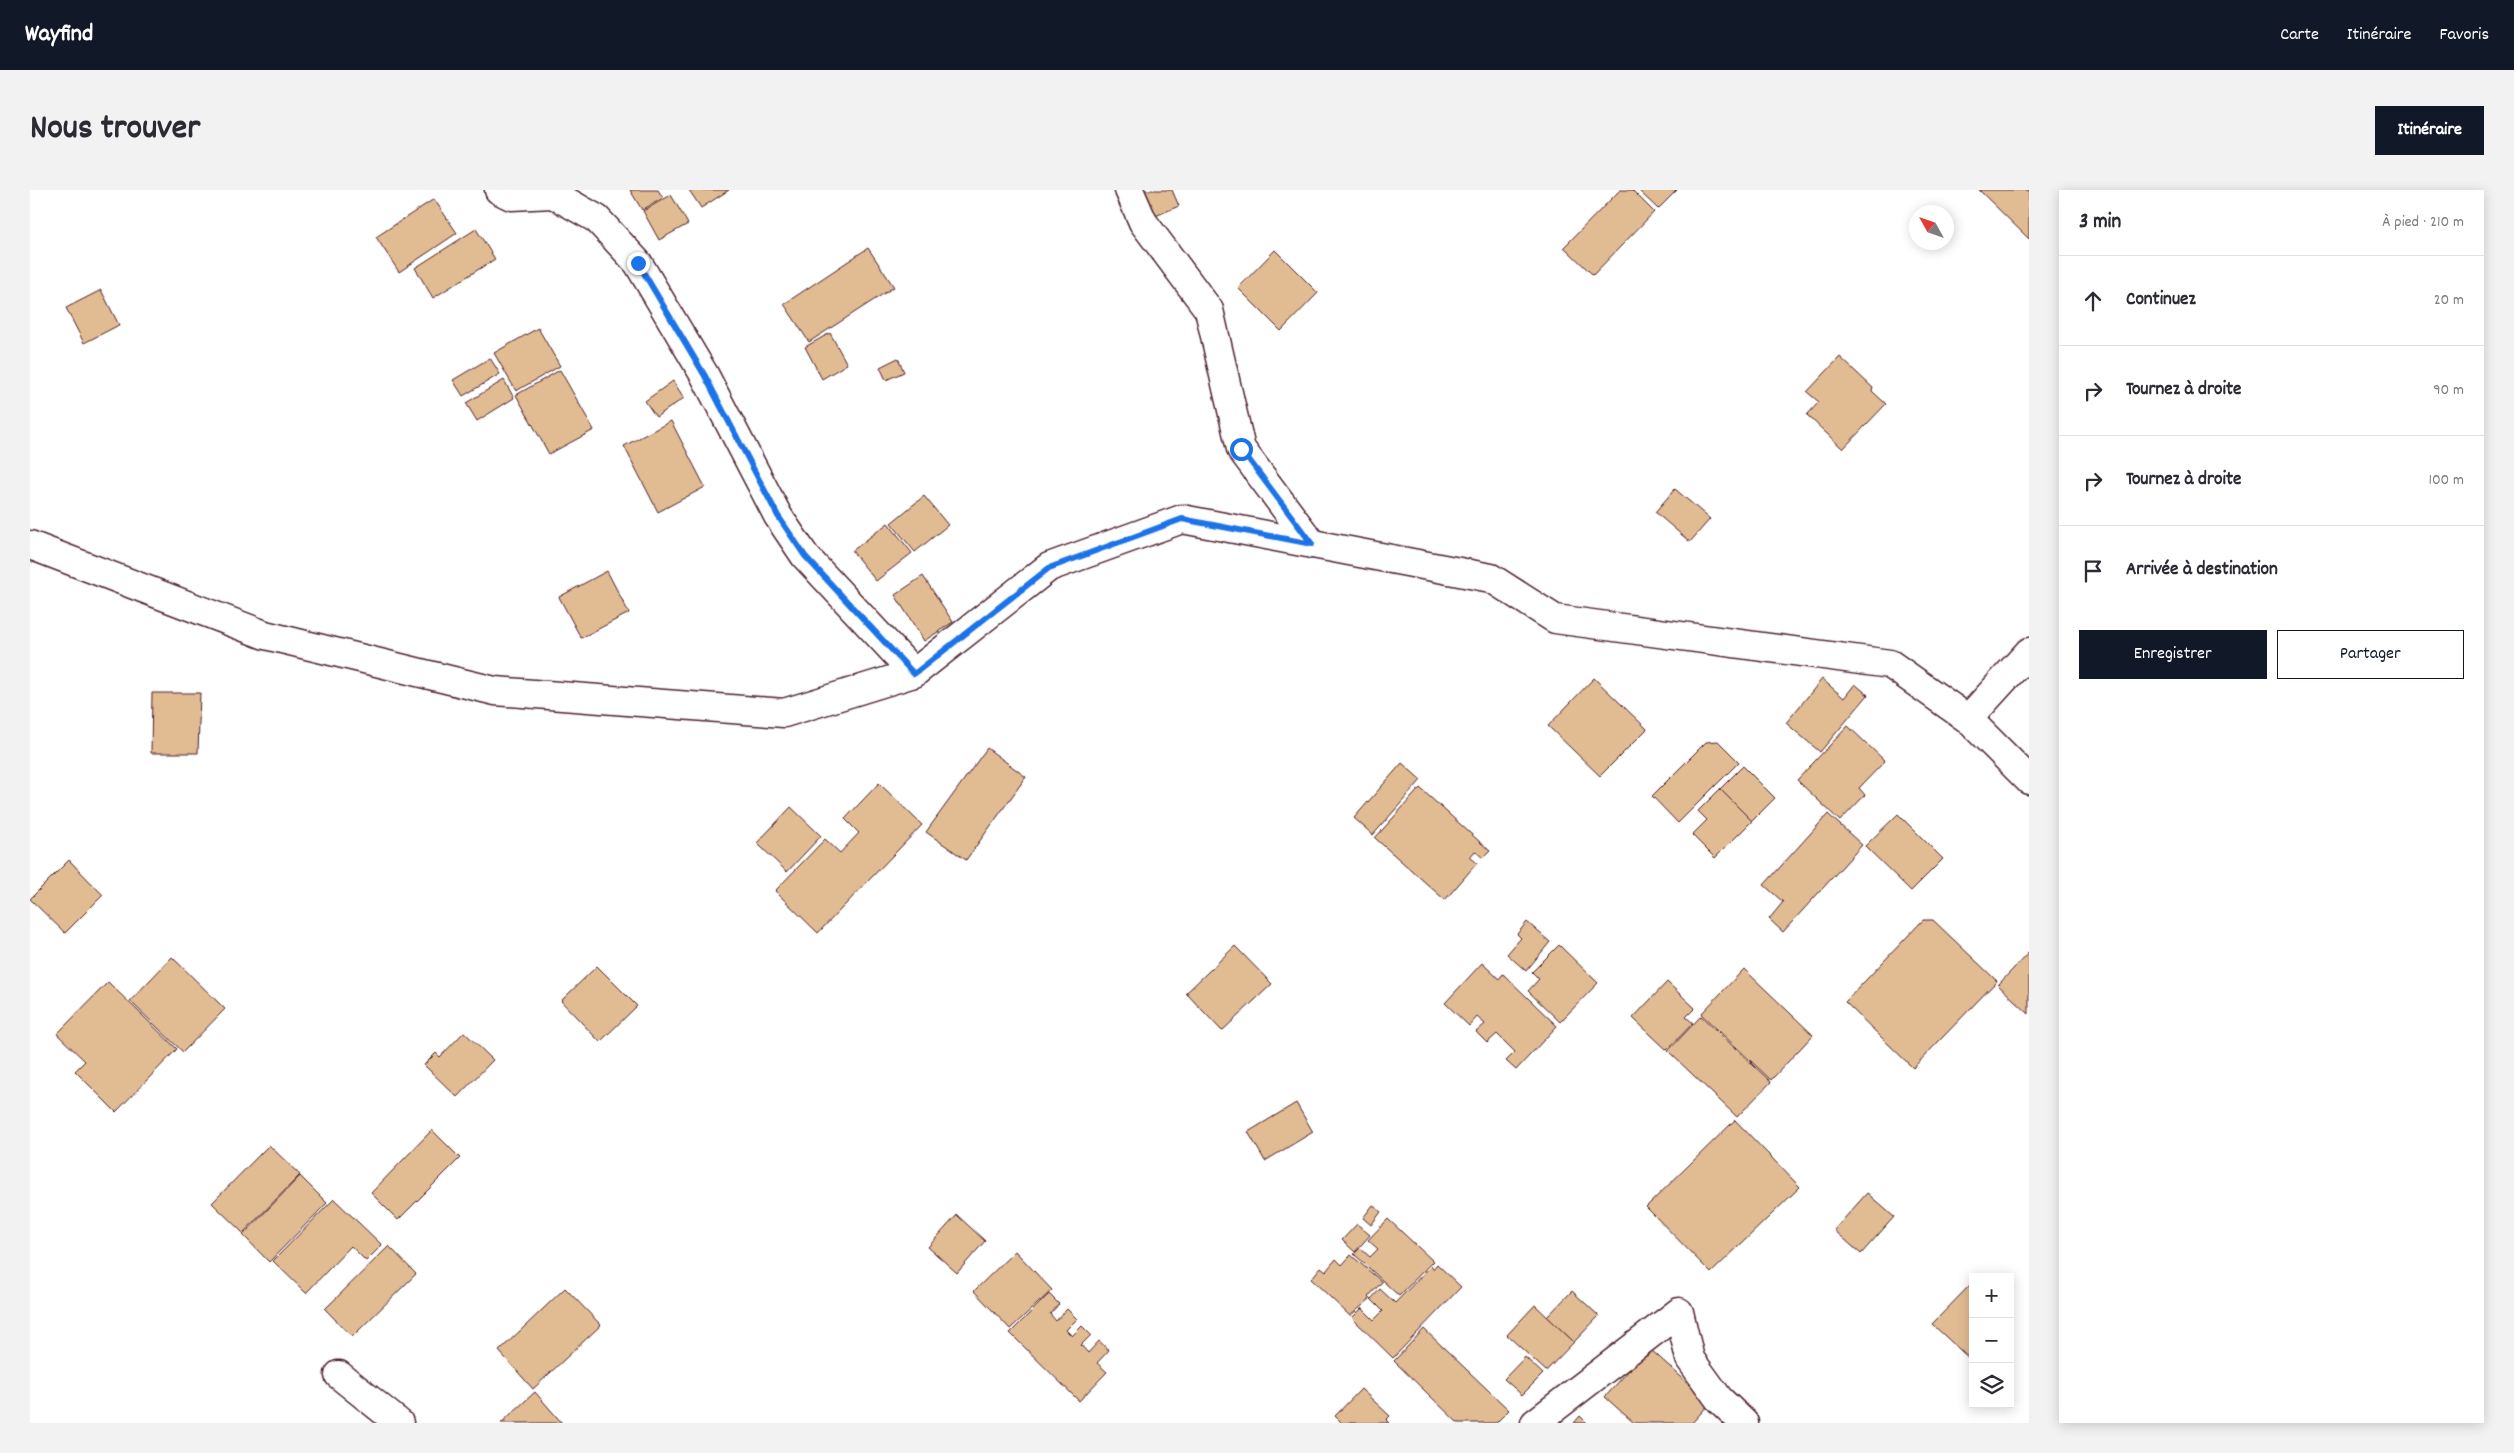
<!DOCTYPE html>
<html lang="fr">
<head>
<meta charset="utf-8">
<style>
	body { margin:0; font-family:Dekko,sans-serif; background:#f2f2f3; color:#2b2b33 }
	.controls { position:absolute; right:15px; bottom:15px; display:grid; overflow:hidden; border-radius:0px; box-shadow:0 2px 12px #0003 }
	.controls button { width:45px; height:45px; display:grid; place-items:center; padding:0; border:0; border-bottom:1px solid #e1e1e2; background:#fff; color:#2b2b33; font:25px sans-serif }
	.compass { position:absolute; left:1879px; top:15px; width:45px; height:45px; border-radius:50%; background:#fff; box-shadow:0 2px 12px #0003; rotate:310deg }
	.stop { position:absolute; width:15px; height:15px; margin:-11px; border:4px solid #1a73e8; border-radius:50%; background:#fff }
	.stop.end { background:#1a73e8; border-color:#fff; box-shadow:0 1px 5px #0008 }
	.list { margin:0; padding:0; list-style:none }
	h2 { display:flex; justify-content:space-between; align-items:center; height:65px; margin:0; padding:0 20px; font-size:21px }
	h2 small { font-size:16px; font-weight:400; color:#7c7c81 }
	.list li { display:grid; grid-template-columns:32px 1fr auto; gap:15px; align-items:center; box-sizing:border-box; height:90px; padding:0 20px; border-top:1px solid #e1e1e2 }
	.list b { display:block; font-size:19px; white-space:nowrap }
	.list em { font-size:16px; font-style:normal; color:#7c7c81 }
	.actions { display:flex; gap:10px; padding:15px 20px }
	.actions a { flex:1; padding:11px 0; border:1px solid #111827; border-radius:0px; text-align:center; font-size:18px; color:#111827 }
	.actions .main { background:#111827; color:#fff }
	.icon { flex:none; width:28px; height:28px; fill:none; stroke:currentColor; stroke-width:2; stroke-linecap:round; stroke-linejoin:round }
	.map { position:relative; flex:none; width:1999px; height:1233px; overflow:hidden; border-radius:0px }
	header { display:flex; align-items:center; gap:30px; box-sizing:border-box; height:70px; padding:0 25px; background:#111827; color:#fff }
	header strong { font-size:24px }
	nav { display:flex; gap:28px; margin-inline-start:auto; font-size:18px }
	.intro { display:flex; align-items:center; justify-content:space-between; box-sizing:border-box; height:120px; padding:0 30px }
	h1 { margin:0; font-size:35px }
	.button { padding:12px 22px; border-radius:0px; background:#111827; color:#fff; font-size:18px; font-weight:700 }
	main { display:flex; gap:30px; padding:0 30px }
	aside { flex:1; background:#fff; border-radius:0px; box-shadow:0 2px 12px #0003 }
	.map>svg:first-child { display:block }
</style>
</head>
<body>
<header>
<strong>Wayfind</strong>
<nav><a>Carte</a><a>Itinéraire</a><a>Favoris</a></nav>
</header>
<div class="intro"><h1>Nous trouver</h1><a class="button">Itinéraire</a></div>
<main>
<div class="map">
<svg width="1999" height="1233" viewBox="0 0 1999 1233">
	<rect width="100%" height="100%" fill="#fff"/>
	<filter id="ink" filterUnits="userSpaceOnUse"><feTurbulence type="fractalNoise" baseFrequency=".02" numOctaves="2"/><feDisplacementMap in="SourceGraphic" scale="10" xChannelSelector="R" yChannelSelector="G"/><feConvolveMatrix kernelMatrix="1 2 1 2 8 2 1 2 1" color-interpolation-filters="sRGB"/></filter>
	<g filter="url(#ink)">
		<g fill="#e1bc92" stroke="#4a1f2b">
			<path d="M 600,0 L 628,0 L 633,8 L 612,20 Z"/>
			<path d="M 659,0 L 699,0 L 671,18 Z"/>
			<path d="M 1111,0 L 1142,0 L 1149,16 L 1123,27 Z"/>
			<path d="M 1590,0 L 1602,0 L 1624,22 L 1563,85 L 1534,57 Z"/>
			<path d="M 1608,0 L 1647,0 L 1628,19 Z"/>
			<path d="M 1949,0 L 1999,0 L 1999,49 Z"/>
			<path d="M 641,5 L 658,34 L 629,50 L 613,21 Z"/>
			<path d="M 404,9 L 427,43 L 369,82 L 346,47 Z"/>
			<path d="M 446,39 L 465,69 L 403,108 L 385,78 Z"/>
			<path d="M 838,58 L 864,97 L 779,152 L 754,114 Z"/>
			<path d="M 1245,60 L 1288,103 L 1251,141 L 1208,98 Z"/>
			<path d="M 71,100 L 89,135 L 54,153 L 36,118 Z"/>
			<path d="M 508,138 L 530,176 L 486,201 L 464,163 Z"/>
			<path d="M 800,143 L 817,174 L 792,189 L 775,157 Z"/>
			<path d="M 1810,167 L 1843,198 L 1842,201 L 1856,214 L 1813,259 L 1777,225 L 1789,212 L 1777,202 Z"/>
			<path d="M 460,168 L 470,184 L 433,206 L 423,190 Z"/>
			<path d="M 868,168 L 874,182 L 856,190 L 850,177 Z"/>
			<path d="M 530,180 L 564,240 L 519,264 L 486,205 Z"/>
			<path d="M 474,190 L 484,208 L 447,231 L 436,213 Z"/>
			<path d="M 643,191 L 654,208 L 626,227 L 615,211 Z"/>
			<path d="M 641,231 L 675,297 L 628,322 L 594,256 Z"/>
			<path d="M 1645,299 L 1680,329 L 1660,352 L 1625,322 Z"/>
			<path d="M 894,306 L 918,335 L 885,362 L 861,333 Z"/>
			<path d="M 858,333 L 882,363 L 846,391 L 822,361 Z"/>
			<path d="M 577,381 L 599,423 L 551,448 L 529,407 Z"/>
			<path d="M 893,386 L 923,432 L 894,451 L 865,405 Z"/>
			<path d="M 1564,488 L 1617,539 L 1570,586 L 1518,536 Z"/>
			<path d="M 1792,489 L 1814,508 L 1825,494 L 1838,505 L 1790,562 L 1756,533 Z"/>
			<path d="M 122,503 L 170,503 L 168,563 L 121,563 Z"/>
			<path d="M 1818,536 L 1855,571 L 1829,598 L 1835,605 L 1810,631 L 1767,590 Z"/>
			<path d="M 1688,551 L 1709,572 L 1648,633 L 1622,606 L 1676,552 Z"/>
			<path d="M 957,558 L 996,587 L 936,670 L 896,642 Z"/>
			<path d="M 1372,573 L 1391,590 L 1343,645 L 1324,628 Z"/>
			<path d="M 1713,576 L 1745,608 L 1722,631 L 1690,599 Z"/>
			<path d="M 849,593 L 892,635 L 788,743 L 745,701 L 795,649 L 810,663 L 829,643 L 815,629 Z"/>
			<path d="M 1390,598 L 1460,661 L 1453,668 L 1445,661 L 1440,667 L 1447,673 L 1415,710 L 1345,648 Z"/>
			<path d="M 1690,599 L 1722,631 L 1685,668 L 1662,645 L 1677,630 L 1668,621 Z"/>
			<path d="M 761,617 L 791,646 L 757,682 L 727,653 Z"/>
			<path d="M 1798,624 L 1832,655 L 1753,742 L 1739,729 L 1753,712 L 1734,695 Z"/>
			<path d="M 1868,624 L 1913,669 L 1881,701 L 1835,656 Z"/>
			<path d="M 39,670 L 73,705 L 35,743 L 0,709 Z"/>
			<path d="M 1893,730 L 1903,730 L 1967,791 L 1883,878 L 1815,812 Z"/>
			<path d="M 1497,732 L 1520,752 L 1496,781 L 1477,764 L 1491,748 L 1487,744 Z"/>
			<path d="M 1529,755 L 1568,793 L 1530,832 L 1498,801 L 1509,789 L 1502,782 Z"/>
			<path d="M 1205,756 L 1242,794 L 1192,841 L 1156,803 Z"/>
			<path d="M 1999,762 L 1999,824 L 1968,795 Z"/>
			<path d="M 142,767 L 195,819 L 153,862 L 100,811 Z"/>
			<path d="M 1452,773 L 1469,789 L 1473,784 L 1527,836 L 1486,880 L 1476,871 L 1485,862 L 1467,844 L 1457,853 L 1446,842 L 1455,834 L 1447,827 L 1439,836 L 1415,813 Z"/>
			<path d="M 567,776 L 607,816 L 570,852 L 531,811 Z"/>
			<path d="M 1714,779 L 1783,845 L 1741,890 L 1671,824 Z"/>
			<path d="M 78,792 L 147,859 L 86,922 L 45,881 L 55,871 L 27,844 Z"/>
			<path d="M 1637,792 L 1665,818 L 1656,827 L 1663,833 L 1637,860 L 1603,828 Z"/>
			<path d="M 1671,826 L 1741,892 L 1707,927 L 1638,861 Z"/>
			<path d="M 434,842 L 463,870 L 427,907 L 394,875 L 406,863 L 410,867 Z"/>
			<path d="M 1266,913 L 1283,942 L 1235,971 L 1218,942 Z"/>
			<path d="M 1705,930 L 1770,997 L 1681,1083 L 1616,1017 Z"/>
			<path d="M 402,940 L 430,968 L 368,1030 L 341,1003 Z"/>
			<path d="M 239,955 L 270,985 L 213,1043 L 182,1013 Z"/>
			<path d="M 270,986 L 297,1013 L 239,1072 L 213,1045 Z"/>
			<path d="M 1837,1003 L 1864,1027 L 1831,1064 L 1804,1040 Z"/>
			<path d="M 304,1009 L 352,1055 L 336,1071 L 321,1056 L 276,1103 L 243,1071 Z"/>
			<path d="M 1343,1015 L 1351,1022 L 1341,1035 L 1333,1028 Z"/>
			<path d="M 927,1025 L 955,1051 L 927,1083 L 898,1057 Z"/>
			<path d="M 1358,1029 L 1403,1071 L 1369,1106 L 1324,1064 L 1330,1058 L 1340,1067 L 1348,1059 L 1338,1050 Z"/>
			<path d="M 1327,1034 L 1340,1045 L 1325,1062 L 1312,1050 Z"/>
			<path d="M 359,1056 L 386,1084 L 322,1147 L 295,1119 Z"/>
			<path d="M 985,1061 L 1022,1100 L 980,1139 L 944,1101 Z"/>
			<path d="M 1321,1065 L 1352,1092 L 1338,1107 L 1340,1109 L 1320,1126 L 1281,1089 L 1291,1077 L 1296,1081 L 1306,1069 L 1312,1075 Z"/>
			<path d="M 1407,1074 L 1431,1097 L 1363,1168 L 1322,1128 L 1332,1118 L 1344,1130 L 1353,1121 L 1341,1109 L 1350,1099 L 1365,1113 L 1401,1076 L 1403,1079 Z"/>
			<path d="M 1941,1094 L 1943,1096 L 1943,1172 L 1902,1134 Z"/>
			<path d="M 535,1098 L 571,1135 L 503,1199 L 469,1161 Z"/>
			<path d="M 1542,1101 L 1569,1126 L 1544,1152 L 1517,1127 Z"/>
			<path d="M 1019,1104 L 1029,1114 L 1020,1124 L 1026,1131 L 1037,1119 L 1047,1129 L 1036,1140 L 1042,1146 L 1052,1136 L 1061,1145 L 1051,1155 L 1058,1163 L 1069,1151 L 1079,1160 L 1067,1173 L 1077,1182 L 1049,1211 L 980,1143 Z"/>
			<path d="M 1505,1115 L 1544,1152 L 1516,1181 L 1477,1145 Z"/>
			<path d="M 1394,1139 L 1479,1220 L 1466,1233 L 1428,1233 L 1364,1171 Z"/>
			<path d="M 1619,1158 L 1680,1213 L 1662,1233 L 1604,1233 L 1575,1207 Z"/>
			<path d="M 1495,1167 L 1513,1184 L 1492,1205 L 1474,1189 Z"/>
			<path d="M 1331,1199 L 1360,1226 L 1356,1230 L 1359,1233 L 1312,1233 L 1305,1226 Z"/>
			<path d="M 505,1202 L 532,1233 L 471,1233 Z"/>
			<path d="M 1550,1226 L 1557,1233 L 1544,1233 Z"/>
		</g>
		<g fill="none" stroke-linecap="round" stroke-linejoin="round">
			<defs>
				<g id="minor">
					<path d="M 469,0 L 481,6 L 523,4 L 567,29 L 608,73 L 675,186 L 748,326 L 775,366 L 884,483"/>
					<path d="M 1099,0 L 1113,32 L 1179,120 L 1211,259 L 1282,354"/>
					<path d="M 0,355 L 235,445 L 465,501 L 754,523 L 884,483 L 1019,377 L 1152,329 L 1461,388 L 1525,429 L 1860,474 L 1938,529 L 1999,590"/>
					<path d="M 1938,529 L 1999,462"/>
					<path d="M 309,1185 L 369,1233"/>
					<path d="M 1505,1233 L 1649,1122 L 1660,1169 L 1689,1209 L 1714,1233"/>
				</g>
			</defs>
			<use href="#minor" stroke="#4a1f2b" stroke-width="31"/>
			<use href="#minor" stroke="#fff" stroke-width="28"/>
		</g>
	</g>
	<g fill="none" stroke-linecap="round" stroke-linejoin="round" filter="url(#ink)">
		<path stroke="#1a73e8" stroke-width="6" d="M 608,73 L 675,186 L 748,326 L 775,366 L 884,484 L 1019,378 L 1152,329 L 1282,354 L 1211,259"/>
	</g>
</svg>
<div class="controls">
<button>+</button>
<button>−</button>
<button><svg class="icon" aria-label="layers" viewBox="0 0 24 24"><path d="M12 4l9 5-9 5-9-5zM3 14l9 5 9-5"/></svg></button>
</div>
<svg class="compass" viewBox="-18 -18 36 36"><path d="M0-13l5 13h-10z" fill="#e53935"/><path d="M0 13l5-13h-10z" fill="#7c7c81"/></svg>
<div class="stop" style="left:1211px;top:259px"></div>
<div class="stop end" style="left:608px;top:73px"></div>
</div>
<aside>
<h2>3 min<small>À pied · 210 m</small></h2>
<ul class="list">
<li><svg class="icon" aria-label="ahead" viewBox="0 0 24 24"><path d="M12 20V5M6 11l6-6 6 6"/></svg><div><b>Continuez</b></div><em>20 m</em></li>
<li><svg class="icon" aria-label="right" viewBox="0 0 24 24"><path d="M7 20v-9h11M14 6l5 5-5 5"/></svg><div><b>Tournez à droite</b></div><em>90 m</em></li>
<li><svg class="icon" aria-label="right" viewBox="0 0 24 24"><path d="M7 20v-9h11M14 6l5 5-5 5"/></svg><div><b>Tournez à droite</b></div><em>100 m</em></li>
<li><svg class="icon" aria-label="arrive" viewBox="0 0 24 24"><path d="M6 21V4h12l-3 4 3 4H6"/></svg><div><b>Arrivée à destination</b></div></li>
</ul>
<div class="actions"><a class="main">Enregistrer</a><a>Partager</a></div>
</aside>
</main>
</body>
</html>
